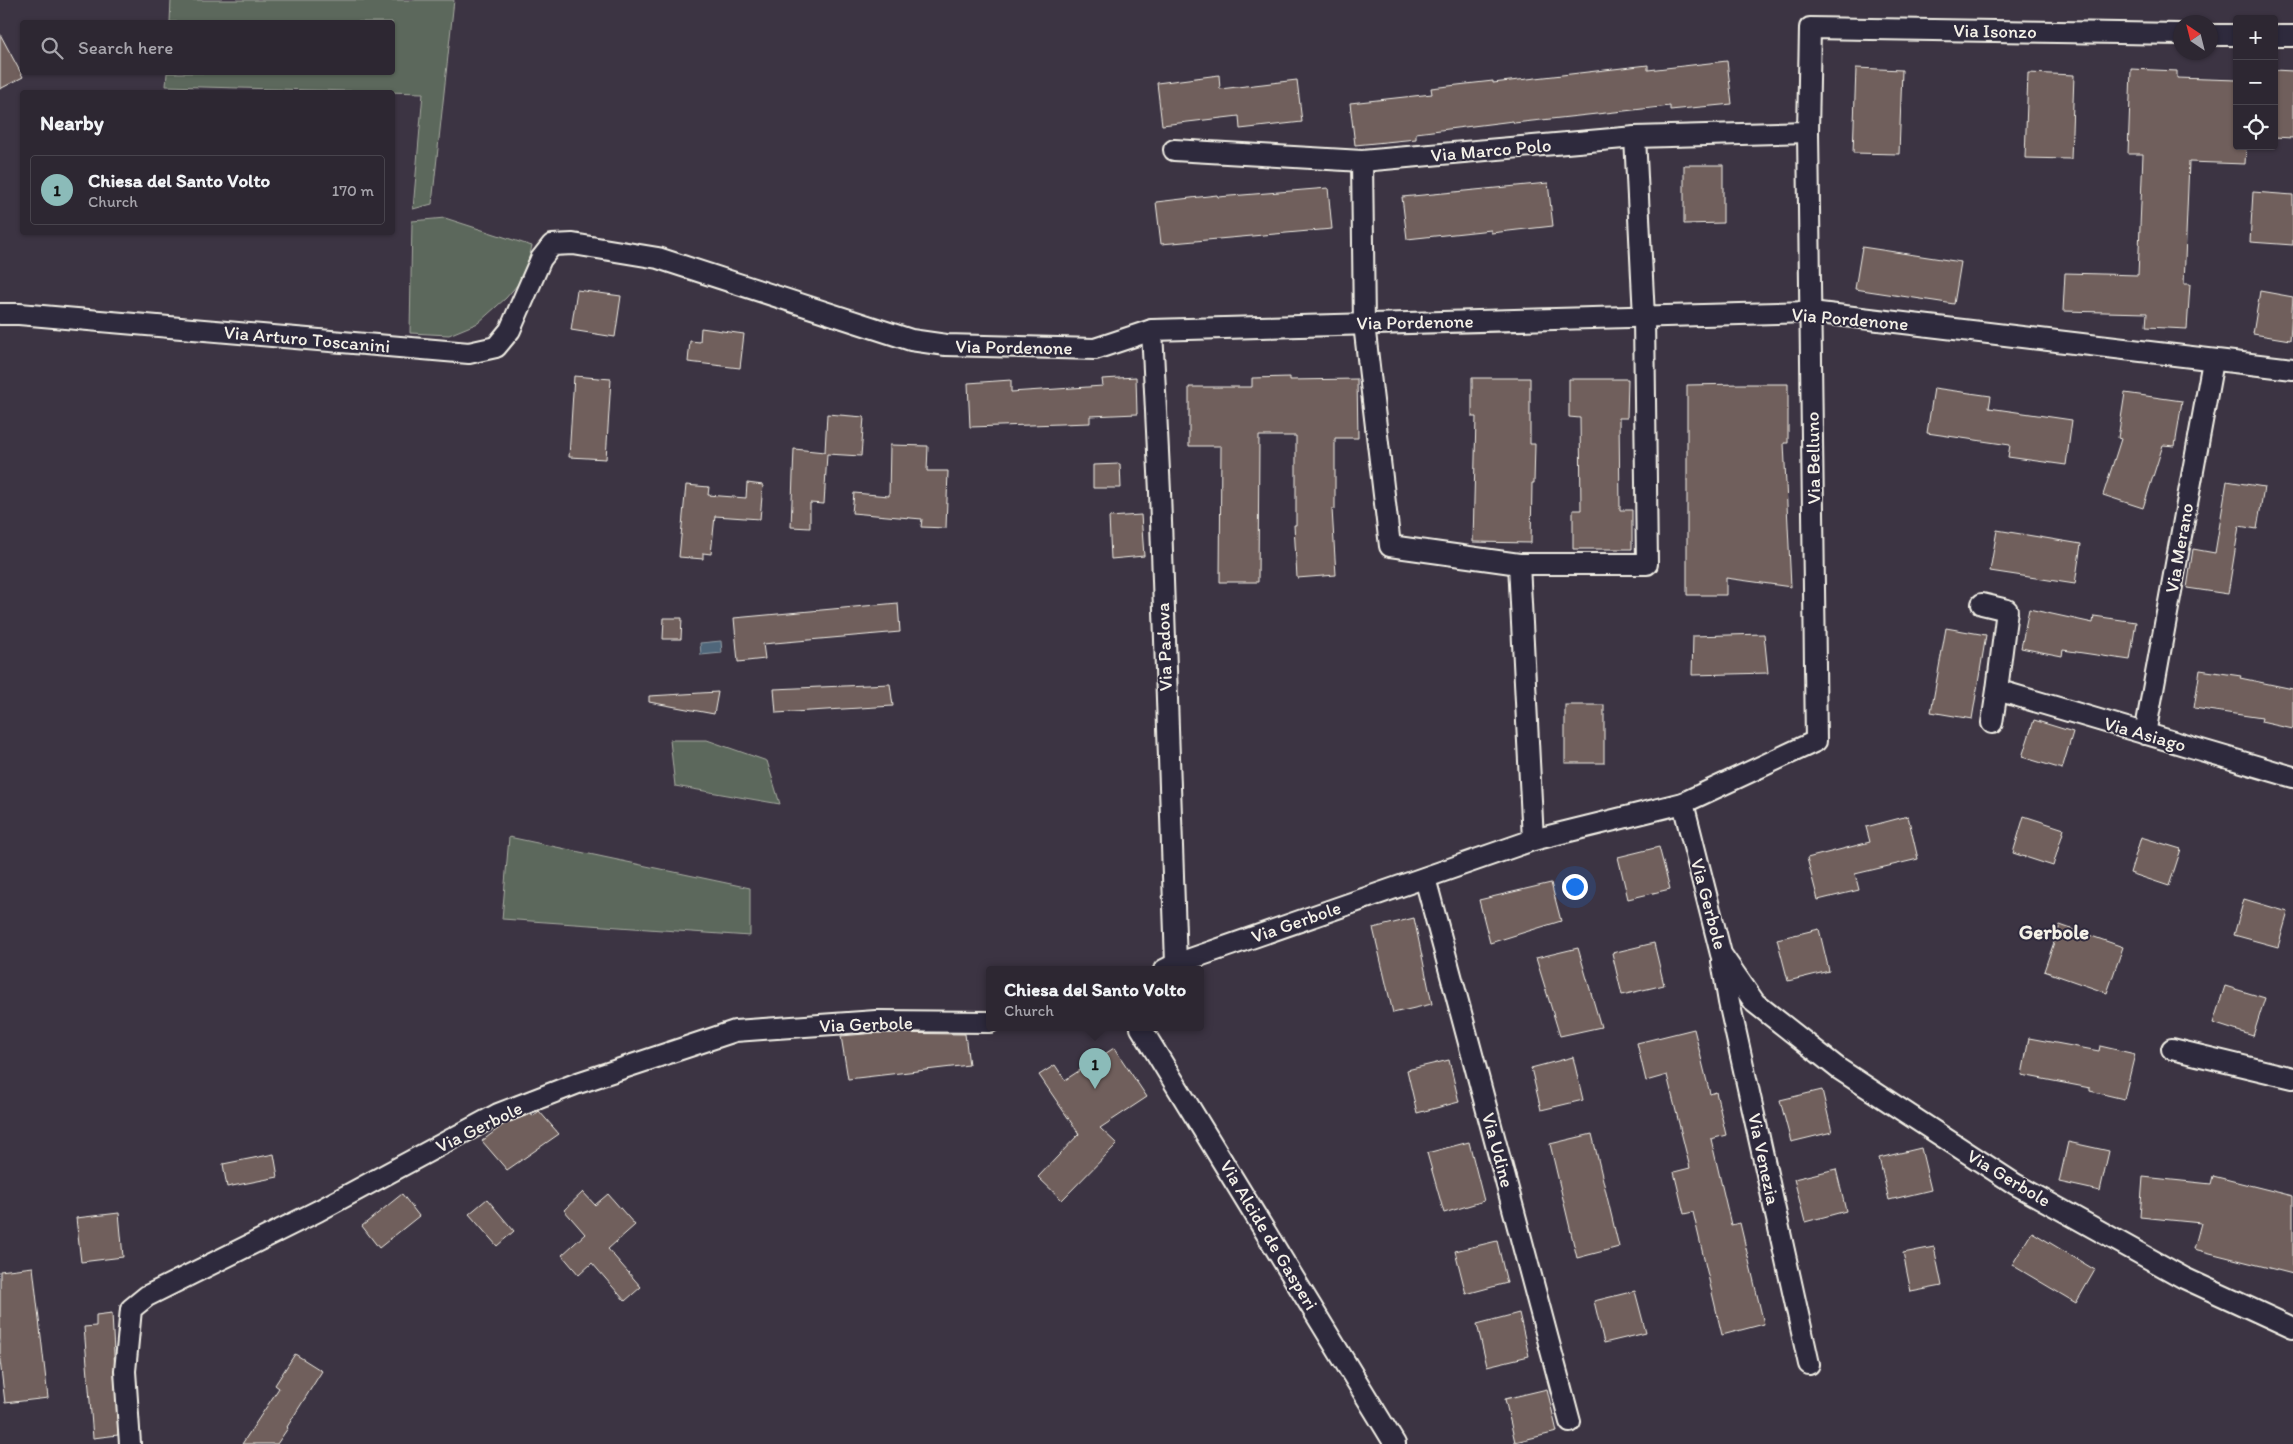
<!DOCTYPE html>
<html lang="en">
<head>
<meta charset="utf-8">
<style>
	body { margin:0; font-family:Itim,sans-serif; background:#352f3a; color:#f1f3f6 }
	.controls { position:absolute; right:15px; top:15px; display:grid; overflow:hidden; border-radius:5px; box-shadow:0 1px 4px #0004 }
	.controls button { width:45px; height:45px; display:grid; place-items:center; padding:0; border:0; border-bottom:1px solid #48444d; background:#2d2732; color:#f1f3f6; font:25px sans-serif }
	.compass { position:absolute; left:2173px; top:15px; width:45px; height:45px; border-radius:50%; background:#2d2732; box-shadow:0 1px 4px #0004; rotate:325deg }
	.you { position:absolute; left:1574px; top:886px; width:18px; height:18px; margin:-12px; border:4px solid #fff; border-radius:50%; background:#1a73e8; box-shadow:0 0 0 8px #1a73e833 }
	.badge { display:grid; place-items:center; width:32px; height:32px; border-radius:50%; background:#8bbbb9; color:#111; font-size:16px; font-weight:700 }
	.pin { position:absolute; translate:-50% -41px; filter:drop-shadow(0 1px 2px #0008) }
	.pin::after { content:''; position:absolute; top:26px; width:18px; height:15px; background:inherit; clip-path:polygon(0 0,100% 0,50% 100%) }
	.popup { position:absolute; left:986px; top:966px; width:218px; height:65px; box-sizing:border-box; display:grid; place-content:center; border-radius:5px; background:#2d2732; filter:drop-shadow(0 1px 4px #0005); font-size:16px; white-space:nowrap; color:#a7a5ac }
	.popup b { font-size:19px; color:#f1f3f6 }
	.popup::after { content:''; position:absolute; left:50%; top:100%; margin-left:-10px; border:10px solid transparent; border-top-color:#2d2732 }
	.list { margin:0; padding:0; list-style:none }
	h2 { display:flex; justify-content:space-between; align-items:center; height:65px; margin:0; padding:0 20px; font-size:21px }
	h2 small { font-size:16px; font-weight:400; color:#a7a5ac }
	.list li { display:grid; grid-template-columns:32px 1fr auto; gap:15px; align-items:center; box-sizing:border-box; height:70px; margin:0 10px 10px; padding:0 10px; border:1px solid #48444d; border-radius:5px }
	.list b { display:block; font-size:19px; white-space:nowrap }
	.list p { margin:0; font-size:16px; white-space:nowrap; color:#a7a5ac }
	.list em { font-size:16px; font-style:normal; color:#a7a5ac }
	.icon { flex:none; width:28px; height:28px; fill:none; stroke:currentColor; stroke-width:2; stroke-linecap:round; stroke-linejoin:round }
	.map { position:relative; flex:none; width:2293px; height:1444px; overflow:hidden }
	.search { position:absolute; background:#2d2732; box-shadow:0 1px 4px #0004; left:20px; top:20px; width:375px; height:55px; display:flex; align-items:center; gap:12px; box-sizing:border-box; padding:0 18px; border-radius:5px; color:#a7a5ac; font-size:19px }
	.panel { position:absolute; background:#2d2732; box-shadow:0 1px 4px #0004; left:20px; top:90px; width:375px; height:145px; border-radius:5px }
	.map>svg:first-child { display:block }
</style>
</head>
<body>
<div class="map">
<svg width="2293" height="1444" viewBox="0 0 2293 1444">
	<rect width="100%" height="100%" fill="#3c3443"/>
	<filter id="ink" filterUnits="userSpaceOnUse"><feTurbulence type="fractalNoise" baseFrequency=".02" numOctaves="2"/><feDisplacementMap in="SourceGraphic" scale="10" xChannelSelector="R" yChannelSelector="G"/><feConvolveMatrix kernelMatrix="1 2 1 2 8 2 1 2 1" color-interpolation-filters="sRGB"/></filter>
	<g filter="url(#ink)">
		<g fill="#5c685c" stroke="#a8aca2">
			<path d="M 171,0 L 454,0 L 432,204 L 413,209 L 423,93 L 166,86 L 167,73 L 392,72 L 392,22 L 170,22 Z"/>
			<path d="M 445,218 L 532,246 L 524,277 L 506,298 L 478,323 L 449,335 L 410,333 L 412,221 Z"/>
			<path d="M 670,740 L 707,740 L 767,761 L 780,804 L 675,786 Z"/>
			<path d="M 509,837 L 750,888 L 750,936 L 502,919 Z"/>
		</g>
		<path fill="#4f667a" stroke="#919ea6" d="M 721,641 L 722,653 L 701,655 L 700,643 Z"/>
		<g fill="#6f5e5c" stroke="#f4f1e8">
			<path d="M 0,34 L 23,77 L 0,89 Z"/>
			<path d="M 1727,61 L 1732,104 L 1670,110 L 1670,106 L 1514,123 L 1513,121 L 1416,133 L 1416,139 L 1355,145 L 1350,103 L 1432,94 L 1431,88 L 1493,81 L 1493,83 L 1648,65 L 1648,70 Z"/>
			<path d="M 1856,68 L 1902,70 L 1899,154 L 1853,153 Z"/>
			<path d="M 2131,69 L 2177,71 L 2177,78 L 2237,80 L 2237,146 L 2246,146 L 2245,164 L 2189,162 L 2184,284 L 2190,284 L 2187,329 L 2146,327 L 2147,313 L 2063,311 L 2065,273 L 2138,275 L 2143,154 L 2128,154 Z"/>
			<path d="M 2274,70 L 2293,71 L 2293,138 L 2274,137 Z"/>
			<path d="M 2028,73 L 2074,75 L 2071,159 L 2025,158 Z"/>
			<path d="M 1219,75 L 1220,89 L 1297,80 L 1302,122 L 1240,129 L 1239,116 L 1162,125 L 1157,83 Z"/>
			<path d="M 1684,165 L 1723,165 L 1723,223 L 1684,224 Z"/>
			<path d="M 1548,183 L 1553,226 L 1491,233 L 1491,230 L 1407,239 L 1402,197 Z"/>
			<path d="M 1328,188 L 1332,229 L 1161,244 L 1156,202 L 1217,195 L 1218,197 Z"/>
			<path d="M 2253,192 L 2293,195 L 2293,245 L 2250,242 Z"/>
			<path d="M 1862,247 L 1961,262 L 1954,304 L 1855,289 Z"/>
			<path d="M 577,290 L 621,296 L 615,337 L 571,330 Z"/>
			<path d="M 2260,291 L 2293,297 L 2290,340 L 2253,334 Z"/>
			<path d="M 701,328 L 744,334 L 740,368 L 688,362 L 690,341 L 700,342 Z"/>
			<path d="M 574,376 L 611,379 L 606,459 L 569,457 Z"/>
			<path d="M 1136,377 L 1137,414 L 1090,416 L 1090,423 L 970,427 L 968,383 L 1011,380 L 1011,392 L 1103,386 L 1102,379 Z"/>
			<path d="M 1290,377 L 1290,380 L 1357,379 L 1358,438 L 1335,438 L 1335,509 L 1332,509 L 1336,575 L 1297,578 L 1294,525 L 1296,525 L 1296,436 L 1259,436 L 1258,582 L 1220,582 L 1221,446 L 1189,446 L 1189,387 L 1252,387 L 1252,378 Z"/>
			<path d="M 1472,378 L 1530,378 L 1530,444 L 1535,444 L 1534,483 L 1532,483 L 1531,543 L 1473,542 L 1476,417 L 1472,417 Z"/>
			<path d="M 1569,379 L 1628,379 L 1627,418 L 1619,418 L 1620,510 L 1632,510 L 1632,549 L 1573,549 L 1573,510 L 1581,510 L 1580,418 L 1569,417 Z"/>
			<path d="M 1741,384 L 1788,384 L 1788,443 L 1784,443 L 1791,587 L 1726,578 L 1726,595 L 1687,595 L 1687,385 Z"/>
			<path d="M 1934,388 L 1991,396 L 1989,408 L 2072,420 L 2066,465 L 2008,457 L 2010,445 L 1927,433 Z"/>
			<path d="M 2125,393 L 2182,401 L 2175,446 L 2163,445 L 2143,508 L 2103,495 L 2121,439 L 2118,438 Z"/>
			<path d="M 827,414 L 864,417 L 861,456 L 827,454 L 824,504 L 810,503 L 810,528 L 791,527 L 794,449 L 825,452 Z"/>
			<path d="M 890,445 L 928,446 L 927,471 L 948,471 L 946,528 L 921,527 L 922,519 L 852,513 L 854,493 L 889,496 Z"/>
			<path d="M 1120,464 L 1121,488 L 1093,488 L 1093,465 Z"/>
			<path d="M 2227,481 L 2264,487 L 2257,529 L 2239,526 L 2228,594 L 2187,588 L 2193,549 L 2215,553 Z"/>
			<path d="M 747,483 L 763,485 L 760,519 L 715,516 L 711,554 L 703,553 L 703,559 L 679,557 L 686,485 L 709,487 L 708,495 L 746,498 Z"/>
			<path d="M 1141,515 L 1144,556 L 1111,559 L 1109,517 Z"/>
			<path d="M 1997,530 L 2081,544 L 2075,584 L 1990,571 Z"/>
			<path d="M 898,603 L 900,632 L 763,644 L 765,659 L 738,662 L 734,618 Z"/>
			<path d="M 2029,609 L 2093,623 L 2094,616 L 2136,622 L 2130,660 L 2063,650 L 2062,656 L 2021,648 Z"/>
			<path d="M 664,618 L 682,618 L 681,639 L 663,639 Z"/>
			<path d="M 1946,628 L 1986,635 L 1972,719 L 1931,712 Z"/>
			<path d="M 1764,634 L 1768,673 L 1692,675 L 1693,636 Z"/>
			<path d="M 2200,670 L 2241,676 L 2240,678 L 2293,689 L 2293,729 L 2261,722 L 2262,718 L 2194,708 Z"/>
			<path d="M 890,684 L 893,706 L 776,713 L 774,689 Z"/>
			<path d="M 718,692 L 714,714 L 649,702 L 649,696 Z"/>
			<rect x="1565" y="705" width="39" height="58"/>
			<path d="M 2034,720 L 2073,732 L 2062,769 L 2022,757 Z"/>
			<path d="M 1908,816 L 1918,859 L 1855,874 L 1859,890 L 1818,900 L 1807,858 L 1870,842 L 1866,827 Z"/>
			<path d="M 2024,816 L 2064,829 L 2053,866 L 2013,853 Z"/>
			<path d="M 2141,837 L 2181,849 L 2169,886 L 2130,873 Z"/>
			<path d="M 1659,847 L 1670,889 L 1628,899 L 1618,857 Z"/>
			<path d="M 1551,883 L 1561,921 L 1490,943 L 1479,900 Z"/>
			<path d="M 2244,899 L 2288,912 L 2278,947 L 2234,935 Z"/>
			<path d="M 1414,918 L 1432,1004 L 1393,1013 L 1373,928 Z"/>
			<path d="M 2060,925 L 2123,947 L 2107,993 L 2044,971 Z"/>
			<path d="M 1819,929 L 1829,971 L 1788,981 L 1777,939 Z"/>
			<path d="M 1654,943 L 1664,985 L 1622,995 L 1612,953 Z"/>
			<path d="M 1578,948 L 1601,1027 L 1560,1036 L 1536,958 Z"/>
			<path d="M 2225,986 L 2265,998 L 2253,1036 L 2213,1023 Z"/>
			<path d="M 1694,1029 L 1710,1094 L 1716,1092 L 1726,1135 L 1711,1139 L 1731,1225 L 1740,1223 L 1764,1324 L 1722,1335 L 1693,1212 L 1684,1214 L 1674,1172 L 1690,1168 L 1667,1075 L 1646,1081 L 1637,1043 Z"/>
			<path d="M 876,1033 L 965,1034 L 969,1065 L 848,1079 L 841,1036 Z"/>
			<path d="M 2029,1038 L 2099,1051 L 2100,1046 L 2135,1054 L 2124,1099 L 2090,1091 L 2090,1088 L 2022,1075 Z"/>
			<path d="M 1114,1048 L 1147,1097 L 1100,1128 L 1117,1144 L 1062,1200 L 1038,1177 L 1079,1134 L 1039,1075 L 1055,1065 L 1065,1080 Z"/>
			<path d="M 1573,1057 L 1583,1100 L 1541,1110 L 1531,1068 Z"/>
			<path d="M 1449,1060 L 1459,1102 L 1417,1113 L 1407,1070 Z"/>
			<path d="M 1822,1090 L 1832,1132 L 1791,1142 L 1780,1100 Z"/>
			<path d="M 539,1111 L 559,1134 L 507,1170 L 482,1141 L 503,1125 L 530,1114 L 533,1116 Z"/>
			<path d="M 1592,1134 L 1619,1247 L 1577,1258 L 1550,1144 Z"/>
			<path d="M 1469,1142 L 1484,1201 L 1444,1213 L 1427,1153 Z"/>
			<path d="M 2068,1142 L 2109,1151 L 2100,1191 L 2059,1182 Z"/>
			<path d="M 1921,1148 L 1931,1190 L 1889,1200 L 1879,1158 Z"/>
			<path d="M 274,1154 L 278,1177 L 227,1187 L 223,1164 Z"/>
			<path d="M 1836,1169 L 1846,1211 L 1805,1222 L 1794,1179 Z"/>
			<path d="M 2213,1176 L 2293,1196 L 2293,1274 L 2194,1249 L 2201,1223 L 2140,1217 L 2143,1177 L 2211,1184 Z"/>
			<path d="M 583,1192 L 595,1205 L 608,1194 L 635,1225 L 608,1249 L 641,1287 L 625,1301 L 592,1263 L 579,1275 L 562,1255 L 585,1234 L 564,1210 Z"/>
			<path d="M 402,1194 L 419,1216 L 379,1248 L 362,1226 Z"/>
			<path d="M 487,1199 L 514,1231 L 497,1246 L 469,1214 Z"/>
			<path d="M 119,1213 L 123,1257 L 81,1262 L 76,1218 Z"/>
			<path d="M 2032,1232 L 2095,1270 L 2076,1303 L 2012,1265 Z"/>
			<path d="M 1497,1241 L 1507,1283 L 1466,1294 L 1455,1251 Z"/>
			<path d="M 1934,1247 L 1942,1286 L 1911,1292 L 1903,1253 Z"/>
			<path d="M 33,1267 L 48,1398 L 5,1403 L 0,1360 L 0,1271 Z"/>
			<path d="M 1635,1291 L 1646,1333 L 1604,1343 L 1594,1301 Z"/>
			<path d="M 112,1313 L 118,1435 L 93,1438 L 84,1327 L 96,1326 L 96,1315 Z"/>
			<path d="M 1519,1313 L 1529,1356 L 1487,1366 L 1477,1324 Z"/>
			<path d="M 295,1354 L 322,1371 L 287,1427 L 288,1428 L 277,1444 L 242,1444 L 279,1388 L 275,1385 Z"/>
			<path d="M 1547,1389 L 1557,1432 L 1515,1442 L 1505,1399 Z"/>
		</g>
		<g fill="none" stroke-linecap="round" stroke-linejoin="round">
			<defs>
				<g id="minor">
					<path d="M 2210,35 L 2237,35"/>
					<path d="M 2274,36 L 2293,36"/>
					<path d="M 1174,150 L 1362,161 L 1635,137 L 1808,132"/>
					<path d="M 1362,161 L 1364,324 L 1390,546 L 1519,564"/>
					<path d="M 0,314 L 19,314 L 469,353 L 496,347 L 510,330 L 541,259 L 552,245 L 573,244 L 658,258 L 911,340 L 946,345 L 1095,349 L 1152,330 L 1811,312 L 2293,369"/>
					<path d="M 1152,330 L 1160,492 L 1176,964"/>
					<path d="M 1982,604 L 2007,610 L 1997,690"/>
					<path d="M 1992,723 L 1997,690 L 2293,777"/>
					<path d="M 2145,734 L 2213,361"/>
					<path d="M 1683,803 L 1721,954 L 1755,1003 L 1839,1069 L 2015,1184 L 2184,1278 L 2293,1328"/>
					<path d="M 1533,840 L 1519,564 L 1647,564 L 1644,317 L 1635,137"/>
					<path d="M 1425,878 L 1570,1422"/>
					<path d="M 1722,961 L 1729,1002 L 1809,1364"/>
					<path d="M 1164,970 L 1176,964 L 1533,840 L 1683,803 L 1816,741 L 1808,132 L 1810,28 L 2180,34"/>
					<path d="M 1141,1028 L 1395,1444"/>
					<path d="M 2172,1049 L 2293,1078"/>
					<path d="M 130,1444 L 125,1371 L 131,1309 L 147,1296 L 318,1211 L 498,1114 L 578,1083 L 735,1031 L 876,1021 L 990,1022"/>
				</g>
			</defs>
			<use href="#minor" stroke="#f4f1e8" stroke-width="24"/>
			<use href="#minor" stroke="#2f2a3d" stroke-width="20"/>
		</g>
	</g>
	<g text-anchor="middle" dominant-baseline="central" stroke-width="4" stroke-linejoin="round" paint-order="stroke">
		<g font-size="19" fill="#f4f1e8" stroke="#2f2a3d">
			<text transform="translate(1995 31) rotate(1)">Via Isonzo</text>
			<text transform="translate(1491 150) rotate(-5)">Via Marco Polo</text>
			<text transform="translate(1850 319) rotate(5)">Via Pordenone</text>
			<text transform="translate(1415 322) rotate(-1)">Via Pordenone</text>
			<text transform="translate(307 339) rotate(5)">Via Arturo Toscanini</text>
			<text transform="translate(1014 347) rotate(1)">Via Pordenone</text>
			<text transform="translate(1813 458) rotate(-91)">Via Belluno</text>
			<text transform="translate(2179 548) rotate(-80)">Via Merano</text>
			<text transform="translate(1164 647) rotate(-92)">Via Padova</text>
			<text transform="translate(2145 734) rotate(16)">Via Asiago</text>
			<text transform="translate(1709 904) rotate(75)">Via Gerbole</text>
			<text transform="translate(1296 922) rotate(-19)">Via Gerbole</text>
			<text transform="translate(866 1024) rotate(-2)">Via Gerbole</text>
			<text transform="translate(479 1127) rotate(-26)">Via Gerbole</text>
			<text transform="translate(1498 1150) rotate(75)">Via Udine</text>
			<text transform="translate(1764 1159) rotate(78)">Via Venezia</text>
			<text transform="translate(2009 1178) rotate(31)">Via Gerbole</text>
			<text transform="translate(1269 1235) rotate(59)">Via Alcide de Gasperi</text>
		</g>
		<g font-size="21" font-weight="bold" fill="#f4f1e8" stroke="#2f2a3d">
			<text x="2054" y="931">Gerbole</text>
		</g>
	</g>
</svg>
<div class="controls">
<button>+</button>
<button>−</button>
<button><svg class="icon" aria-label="locate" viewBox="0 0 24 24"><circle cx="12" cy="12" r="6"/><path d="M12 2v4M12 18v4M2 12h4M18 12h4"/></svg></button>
</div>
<svg class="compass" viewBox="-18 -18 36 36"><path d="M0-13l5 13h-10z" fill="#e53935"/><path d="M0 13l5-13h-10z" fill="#a7a5ac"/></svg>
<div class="you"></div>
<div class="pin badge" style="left:1095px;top:1089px">1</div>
<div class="popup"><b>Chiesa del Santo Volto</b>Church</div>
<div class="search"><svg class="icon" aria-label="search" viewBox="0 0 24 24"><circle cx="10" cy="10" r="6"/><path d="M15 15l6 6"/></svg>Search here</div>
<section class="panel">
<h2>Nearby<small></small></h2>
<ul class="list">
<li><span class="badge">1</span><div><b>Chiesa del Santo Volto</b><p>Church</p></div><em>170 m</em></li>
</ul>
</section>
</div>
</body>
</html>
